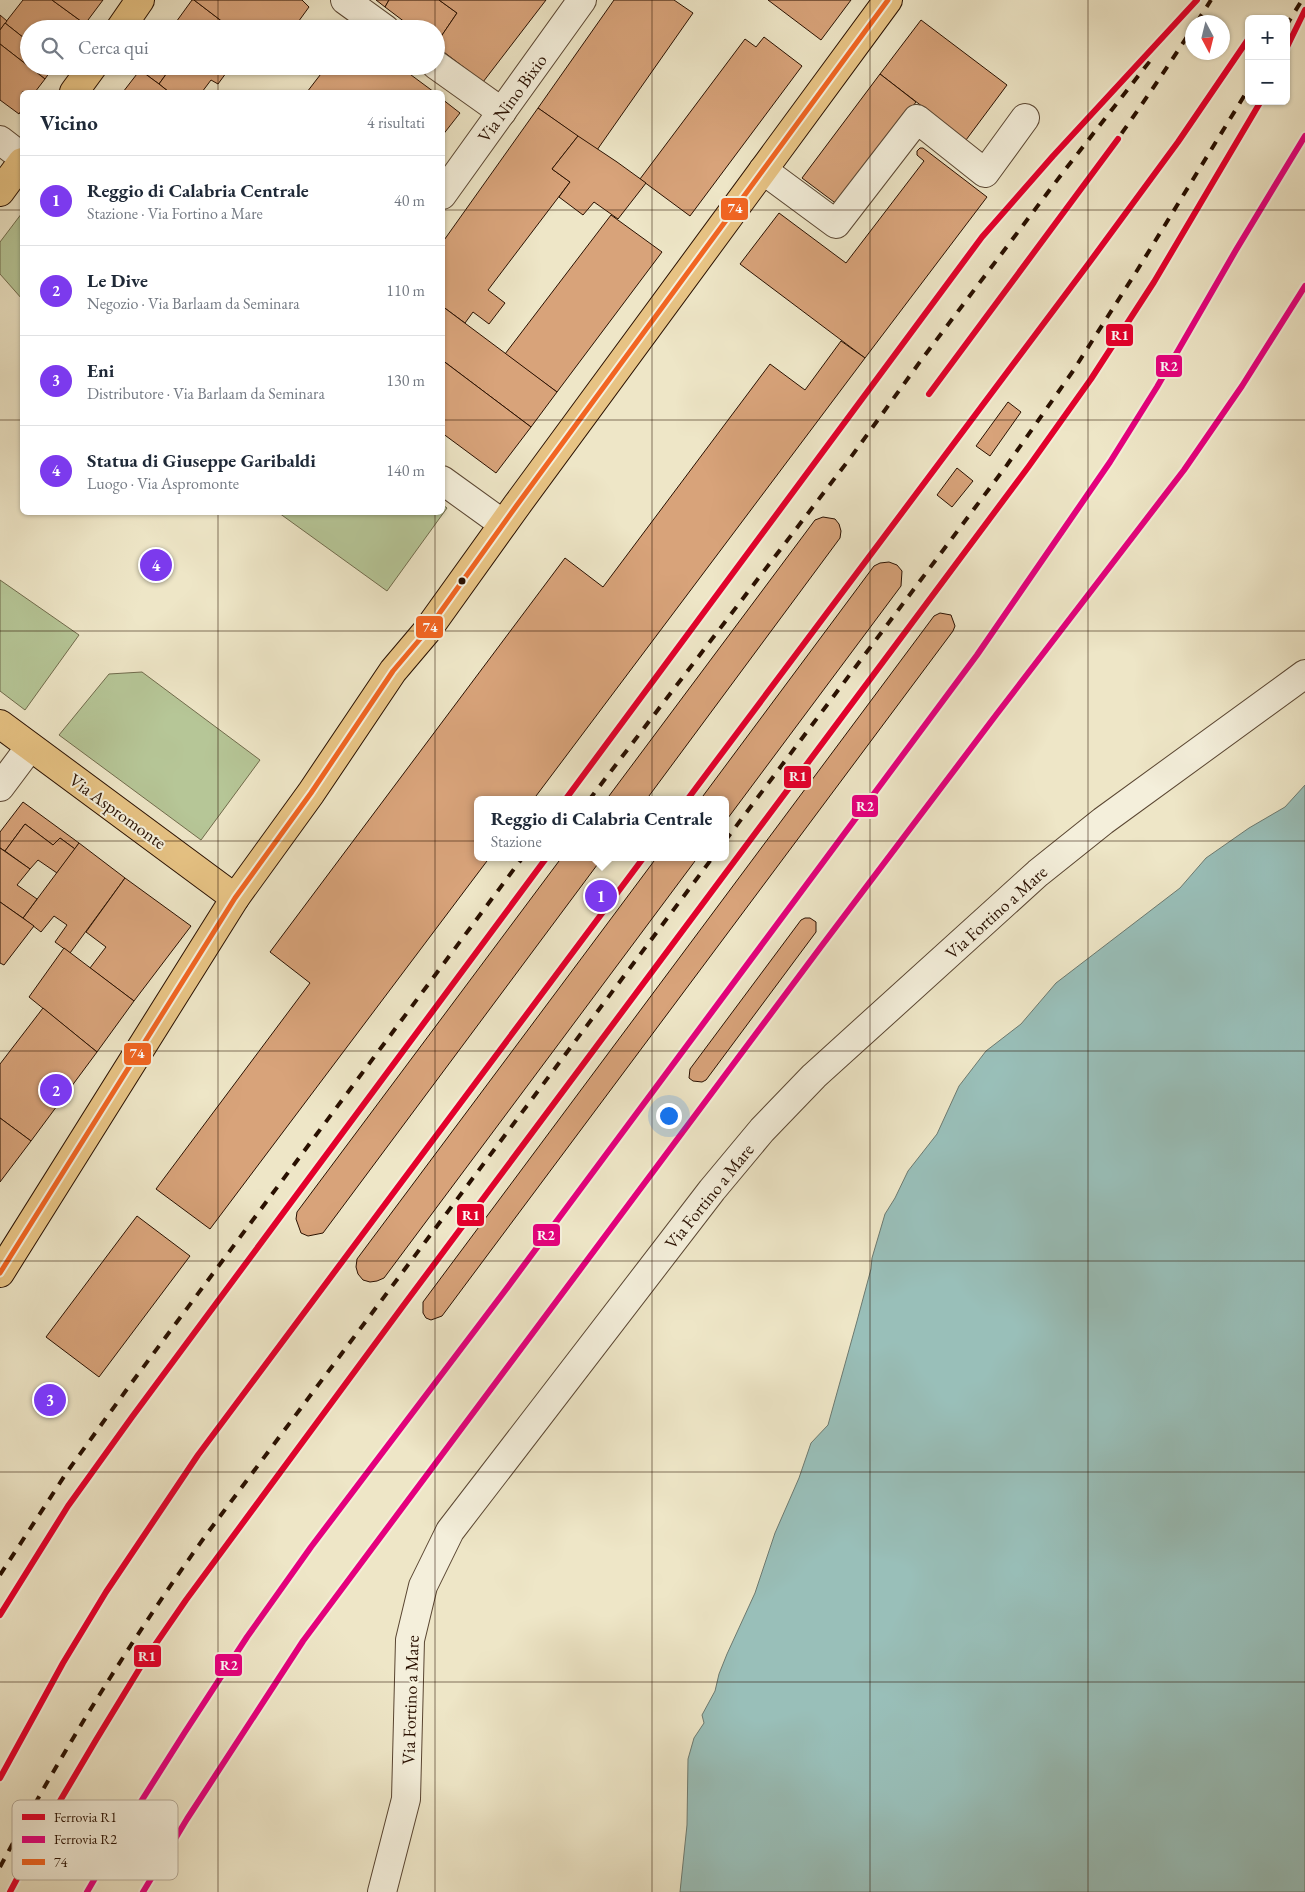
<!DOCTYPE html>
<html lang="it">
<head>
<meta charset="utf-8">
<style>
	body { margin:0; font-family:"EB Garamond",serif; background:#f2f2f3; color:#1f2937 }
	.controls { position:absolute; right:15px; top:15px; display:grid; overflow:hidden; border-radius:8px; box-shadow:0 1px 4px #0004 }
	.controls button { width:45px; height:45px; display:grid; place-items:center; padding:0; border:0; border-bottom:1px solid #e0e1e3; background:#fff; color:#1f2937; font:25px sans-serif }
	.compass { position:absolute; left:1185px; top:15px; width:45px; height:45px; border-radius:50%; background:#fff; box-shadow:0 1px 4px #0004; rotate:173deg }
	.you { position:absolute; left:668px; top:1115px; width:18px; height:18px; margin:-12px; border:4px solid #fff; border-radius:50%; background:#1a73e8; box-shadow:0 0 0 8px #1a73e833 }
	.badge { display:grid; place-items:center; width:32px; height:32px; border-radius:50%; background:#7c3aed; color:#fff; font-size:16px; font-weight:700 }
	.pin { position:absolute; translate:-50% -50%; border:2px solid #fff; box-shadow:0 1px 5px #0006 }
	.popup { position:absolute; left:474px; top:796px; width:255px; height:65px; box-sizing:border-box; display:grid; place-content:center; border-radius:8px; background:#fff; filter:drop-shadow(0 1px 4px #0005); font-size:16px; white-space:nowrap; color:#747a83 }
	.popup b { font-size:19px; color:#1f2937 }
	.popup::after { content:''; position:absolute; left:50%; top:100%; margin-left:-10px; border:10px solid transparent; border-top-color:#fff }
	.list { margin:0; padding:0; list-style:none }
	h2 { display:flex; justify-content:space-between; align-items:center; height:65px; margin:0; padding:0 20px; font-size:21px }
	h2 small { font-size:16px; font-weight:400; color:#747a83 }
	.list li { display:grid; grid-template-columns:32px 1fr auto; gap:15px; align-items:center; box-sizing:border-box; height:90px; padding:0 20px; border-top:1px solid #e0e1e3 }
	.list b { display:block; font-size:19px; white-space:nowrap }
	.list p { margin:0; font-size:16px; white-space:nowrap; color:#747a83 }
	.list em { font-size:16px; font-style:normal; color:#747a83 }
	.icon { flex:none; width:28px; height:28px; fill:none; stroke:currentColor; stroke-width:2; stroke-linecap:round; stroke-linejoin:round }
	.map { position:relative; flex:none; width:1305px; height:1892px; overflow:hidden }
	.search { position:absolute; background:#fff; box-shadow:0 1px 4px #0004; left:20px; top:20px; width:425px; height:55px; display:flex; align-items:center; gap:12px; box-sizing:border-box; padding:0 18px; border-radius:28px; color:#747a83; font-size:19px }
	.panel { position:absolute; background:#fff; box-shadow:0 1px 4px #0004; left:20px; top:90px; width:425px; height:425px; border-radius:8px }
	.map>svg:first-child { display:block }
</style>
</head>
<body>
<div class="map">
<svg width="1305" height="1892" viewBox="0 0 1305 1892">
	<rect width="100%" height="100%" fill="#eee6c7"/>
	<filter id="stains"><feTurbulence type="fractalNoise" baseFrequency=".004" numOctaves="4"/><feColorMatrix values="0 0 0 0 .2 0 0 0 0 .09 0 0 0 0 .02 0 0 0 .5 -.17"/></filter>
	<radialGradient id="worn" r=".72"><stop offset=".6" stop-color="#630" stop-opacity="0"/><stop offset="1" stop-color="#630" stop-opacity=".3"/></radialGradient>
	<g fill="#b6c697" stroke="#706b4c">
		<path d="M 22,213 L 22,299 L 0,274 L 0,242 Z"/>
		<path d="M 443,505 L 447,508 L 387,591 L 279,513 L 442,512 Z"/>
		<path d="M 0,580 L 79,635 L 25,710 L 0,691 Z"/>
		<path d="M 142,672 L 260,760 L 201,840 L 59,735 L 109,674 Z"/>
	</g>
	<path fill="#99bfb9" stroke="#6c796f" d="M 1305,785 L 1305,1892 L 680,1892 L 687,1825 L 688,1759 L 694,1738 L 704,1723 L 702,1715 L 715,1691 L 719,1674 L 727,1654 L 755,1593 L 775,1533 L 799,1478 L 811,1443 L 828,1425 L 857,1321 L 871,1269 L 872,1258 L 885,1214 L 895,1198 L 908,1171 L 937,1134 L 959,1086 L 986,1051 L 1021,1024 L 1056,983 L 1180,888 L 1206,858 L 1249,828 L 1285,807 Z"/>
	<g fill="#d8a37a" stroke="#291000">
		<path d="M 23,0 L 52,0 L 85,24 L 82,29 L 29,29 L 29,42 L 5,23 Z"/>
		<path d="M 52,0 L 103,0 L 85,24 Z"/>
		<path d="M 192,0 L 194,0 L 232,29 L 171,29 Z"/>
		<path d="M 194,0 L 302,0 L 309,7 L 293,29 L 232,29 Z"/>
		<path d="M 376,0 L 389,0 L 385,7 Z"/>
		<path d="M 389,0 L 439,0 L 457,13 L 436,44 L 436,29 L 414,29 L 385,7 Z"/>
		<path d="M 439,0 L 546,0 L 483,82 L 436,46 L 436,44 L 457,13 Z"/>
		<path d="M 614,0 L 674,0 L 693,13 L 597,150 L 538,108 Z"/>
		<path d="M 768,0 L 851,0 L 821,40 Z"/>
		<path d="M 0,15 L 7,21 L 0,30 Z"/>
		<path d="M 921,20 L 1007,85 L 966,140 L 880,74 Z"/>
		<path d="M 5,23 L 29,42 L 29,66 L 54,66 L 45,79 L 0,44 L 0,30 Z"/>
		<path d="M 764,37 L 802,66 L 690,216 L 640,179 L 745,39 L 756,47 Z"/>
		<path d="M 0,44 L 45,79 L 35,92 L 22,92 L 22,109 L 19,114 L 0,100 Z"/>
		<path d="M 143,66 L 172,66 L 159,84 L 140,70 Z"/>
		<path d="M 172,66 L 206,66 L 215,72 L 219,66 L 226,66 L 229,69 L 218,84 L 211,80 L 202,92 L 169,92 L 159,84 Z"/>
		<path d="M 206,66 L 219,66 L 215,72 Z"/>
		<path d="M 327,66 L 399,66 L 434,92 L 307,92 Z"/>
		<path d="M 140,70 L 159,84 L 169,92 L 123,92 Z"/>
		<path d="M 880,74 L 916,102 L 838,205 L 802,178 Z"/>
		<path d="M 442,99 L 460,113 L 442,136 Z"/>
		<path d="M 538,108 L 578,136 L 552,169 L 570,182 L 488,290 L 505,303 L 489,324 L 473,312 L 465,323 L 442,306 L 442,243 Z"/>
		<path d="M 578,136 L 617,162 L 646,183 L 618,219 L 594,202 L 583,215 L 559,197 L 570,182 L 552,169 Z"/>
		<path d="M 920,148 L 923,148 L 987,197 L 865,358 L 740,264 L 779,213 L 846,263 L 924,161 L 917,155 L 917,151 Z"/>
		<path d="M 611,215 L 662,252 L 557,392 L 505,354 Z"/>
		<path d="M 442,306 L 557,392 L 531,427 L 442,360 Z"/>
		<path d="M 841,341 L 865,358 L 533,800 L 477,800 L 477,857 L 490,857 L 210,1229 L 156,1189 L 310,983 L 270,952 L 565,558 L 603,587 L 770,364 L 805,390 Z"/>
		<path d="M 442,360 L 531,427 L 496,473 L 442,433 Z"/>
		<path d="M 1008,402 L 1021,412 L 990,456 L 976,446 Z"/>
		<path d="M 957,468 L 973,481 L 952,507 L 937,495 Z"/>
		<path d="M 823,517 L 835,519 L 839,524 L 841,531 L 840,538 L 646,800 L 606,800 L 815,520 Z"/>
		<path d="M 889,562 L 897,565 L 902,571 L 901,586 L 725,822 L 725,800 L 700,800 L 874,566 L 880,563 Z"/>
		<path d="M 940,613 L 951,615 L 955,626 L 953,631 L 442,1316 L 431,1320 L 426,1318 L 423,1313 L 423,1302 L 934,616 Z"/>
		<path d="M 23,802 L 79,843 L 75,849 L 60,838 L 53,845 L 25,824 L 5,851 L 0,848 L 0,832 Z"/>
		<path d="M 25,824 L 53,845 L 60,838 L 75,849 L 57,873 L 38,860 L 30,869 L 5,851 Z"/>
		<path d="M 79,843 L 125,878 L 70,953 L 55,942 L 67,925 L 54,916 L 41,932 L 23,918 Z"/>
		<path d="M 0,848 L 30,869 L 17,885 L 37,899 L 23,918 L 0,902 Z"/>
		<path d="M 562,857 L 603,857 L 323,1233 L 308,1236 L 301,1233 L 296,1219 L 297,1212 Z"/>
		<path d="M 657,857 L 698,857 L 384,1278 L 377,1281 L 370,1282 L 363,1280 L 358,1274 L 356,1267 L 357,1259 Z"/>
		<path d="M 125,878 L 191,926 L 134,1001 L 90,968 L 106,947 L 86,932 Z"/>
		<path d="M 0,902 L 34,926 L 4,965 L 0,963 Z"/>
		<path d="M 805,918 L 810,918 L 816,922 L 816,932 L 706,1080 L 702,1082 L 693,1081 L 689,1078 L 690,1069 L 801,920 Z"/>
		<path d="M 64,948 L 134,1001 L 97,1052 L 29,997 Z"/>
		<path d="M 43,1008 L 97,1052 L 31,1141 L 0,1118 L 0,1064 Z"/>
		<path d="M 0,1118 L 31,1141 L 0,1182 Z"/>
		<path d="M 137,1216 L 190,1256 L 99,1377 L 46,1337 Z"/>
	</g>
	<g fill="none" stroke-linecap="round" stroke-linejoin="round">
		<defs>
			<g id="minor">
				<path d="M 345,0 L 385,29"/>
				<path d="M 436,65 L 502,112"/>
				<path d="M 0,140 L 22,157"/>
				<path d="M 763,170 L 836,224 L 917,119 L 985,173 L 1025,118"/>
				<path d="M 442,195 L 582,0"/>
				<path d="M 442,480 L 503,524"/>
				<path d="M 0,787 L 30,747"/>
				<path d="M 382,1892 L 406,1799 L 410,1640 L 423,1586 L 450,1531 L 712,1190 L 762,1130 L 814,1076 L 1038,873 L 1103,821 L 1305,674"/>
			</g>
			<g id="major">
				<path d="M 120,29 L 140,0"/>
				<path d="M 74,92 L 93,66"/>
				<path d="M 0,192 L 22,162"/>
				<path d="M 0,724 L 235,898"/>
				<path d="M 0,1273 L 235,898 L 311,793 L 393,671 L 426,632 L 517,505 L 888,0"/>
			</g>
		</defs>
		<use href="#minor" stroke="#5a4632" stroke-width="30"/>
		<use href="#major" stroke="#291000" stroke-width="30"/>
		<use href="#minor" stroke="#f4efdb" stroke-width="28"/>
		<use href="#major" stroke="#e7c384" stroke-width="28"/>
		<g stroke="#291000" stroke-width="4" stroke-dasharray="9 9" stroke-linecap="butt">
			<path d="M 1197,22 L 1211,0"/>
			<path d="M 1286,26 L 1302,0"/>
			<path d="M 1286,49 L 1305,10"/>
			<path d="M 929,394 C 1019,274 1111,155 1192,29"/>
			<path d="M 565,800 L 982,237 L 1053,156 L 1197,0"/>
			<path d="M 589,800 L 851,457 L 922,359 L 1061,175 L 1153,57"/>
			<path d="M 725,841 L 1007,465 L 1073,371 L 1138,269 L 1249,88"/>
			<path d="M 0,1575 L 67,1472 L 130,1385 L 523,857"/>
			<path d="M 0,1615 L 68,1506 L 132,1417 L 547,857"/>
			<path d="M 0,1867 C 62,1752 130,1641 206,1535 L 713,857"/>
			<path d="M 10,1892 L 44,1828 L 96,1740 L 146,1658 L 186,1600 L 403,1306 L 1029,466 L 1091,379 L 1154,282 L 1261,101"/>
			<path d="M 87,1892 L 123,1830 L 185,1732 L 247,1637 L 311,1547 L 504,1292 L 977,655 L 1110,462 L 1157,387 L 1236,250 L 1305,136"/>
			<path d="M 143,1892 L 187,1819 L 303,1641 L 820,948 L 996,715 L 1184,470 L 1242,386 L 1305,286"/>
		</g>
		<defs>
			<path id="bus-1" d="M 0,1273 L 235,898 L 311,793 L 393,671 L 426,632 L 517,505 L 888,0"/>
		</defs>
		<use href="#bus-1" stroke="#f4efdb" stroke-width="9"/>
		<use href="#bus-1" stroke="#f26522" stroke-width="5"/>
		<defs>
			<g id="rail-1">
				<path d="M 1286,49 L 1305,10"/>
				<path d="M 929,394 L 1118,139"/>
				<path d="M 565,800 L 982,237 L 1053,156 L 1197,0"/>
				<path d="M 687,800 L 1089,263 L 1178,142 L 1249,38"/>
				<path d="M 0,1615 L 68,1506 L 132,1417 L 547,857"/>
				<path d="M 0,1778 L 63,1663 L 106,1592 L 198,1455 L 644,857"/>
				<path d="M 10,1892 L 44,1828 L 96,1740 L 146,1658 L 186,1600 L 403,1306 L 1029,466 L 1091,379 L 1154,282 L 1261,101"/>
			</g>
			<g id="rail-2">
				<path d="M 87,1892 L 123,1830 L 185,1732 L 247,1637 L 311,1547 L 504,1292 L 977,655 L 1110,462 L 1157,387 L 1236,250 L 1305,136"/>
				<path d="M 143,1892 L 187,1819 L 303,1641 L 820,948 L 996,715 L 1184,470 L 1242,386 L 1305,286"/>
			</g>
		</defs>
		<use href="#rail-1" stroke="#f4efdb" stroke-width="10"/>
		<use href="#rail-2" stroke="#f4efdb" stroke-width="10"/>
		<use href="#rail-1" stroke="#e4002b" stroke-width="6"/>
		<use href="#rail-2" stroke="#e5007d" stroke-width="6"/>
	</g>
	<path fill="none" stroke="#291000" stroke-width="1" stroke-opacity="0.55" d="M 218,0 L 218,29M 435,0 L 435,29M 652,0 L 652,1892M 870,0 L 870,1892M 1088,0 L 1088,1892M 218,66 L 218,92M 435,66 L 435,92M 0,210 L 22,210M 442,210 L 1305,210M 0,420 L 22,420M 442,420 L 1305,420M 218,512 L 218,1892M 435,512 L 435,1892M 0,631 L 1305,631M 0,841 L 1305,841M 0,1051 L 1305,1051M 0,1261 L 1305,1261M 0,1472 L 1305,1472M 0,1682 L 1305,1682"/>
	<circle fill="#291000" stroke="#f4efdb" stroke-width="2" cx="462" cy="581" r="4.5"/>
	<g text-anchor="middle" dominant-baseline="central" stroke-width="4" stroke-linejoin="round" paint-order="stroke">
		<g font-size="18" fill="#291000" stroke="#f4efdb">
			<text transform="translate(512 98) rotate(-54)">Via Nino Bixio</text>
			<text transform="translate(118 811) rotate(36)">Via Aspromonte</text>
			<text transform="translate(996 912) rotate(-42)">Via Fortino a Mare</text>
			<text transform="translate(709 1196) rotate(-51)">Via Fortino a Mare</text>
			<text transform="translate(410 1700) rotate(-88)">Via Fortino a Mare</text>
		</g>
	</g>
	<rect x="12" y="1800" width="166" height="80" rx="8" fill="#f4efdb" stroke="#b7ac99" stroke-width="1"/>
	<rect x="22" y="1814" width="23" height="6" fill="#e4002b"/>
	<rect x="22" y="1836" width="23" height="7" fill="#e5007d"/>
	<rect x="22" y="1859" width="23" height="6" fill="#f26522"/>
	<g font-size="14" fill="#291000">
		<text x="54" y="1822">Ferrovia R1</text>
		<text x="54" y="1844">Ferrovia R2</text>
		<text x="54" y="1867">74</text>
	</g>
	<g stroke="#f4efdb" stroke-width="2">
		<rect x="720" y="197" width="29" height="24" rx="5" fill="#f26522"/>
		<rect x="1105" y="323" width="29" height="24" rx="5" fill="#e4002b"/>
		<rect x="1155" y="354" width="28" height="24" rx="5" fill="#e5007d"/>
		<rect x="415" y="615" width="29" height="24" rx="5" fill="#f26522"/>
		<rect x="783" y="765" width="29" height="24" rx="5" fill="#e4002b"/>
		<rect x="851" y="794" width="28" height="24" rx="5" fill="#e5007d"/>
		<rect x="123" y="1042" width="29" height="24" rx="5" fill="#f26522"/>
		<rect x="456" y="1203" width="29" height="24" rx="5" fill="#e4002b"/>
		<rect x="532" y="1223" width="29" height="24" rx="5" fill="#e5007d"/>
		<rect x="133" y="1644" width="29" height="24" rx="5" fill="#e4002b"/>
		<rect x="214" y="1653" width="29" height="24" rx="5" fill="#e5007d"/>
	</g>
	<g font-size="14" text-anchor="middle" font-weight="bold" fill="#fff">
		<text x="735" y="213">74</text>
		<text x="1120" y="340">R1</text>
		<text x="1169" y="371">R2</text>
		<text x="430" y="632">74</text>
		<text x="798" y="781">R1</text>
		<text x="865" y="811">R2</text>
		<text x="137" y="1058">74</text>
		<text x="471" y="1220">R1</text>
		<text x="546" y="1240">R2</text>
		<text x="147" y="1661">R1</text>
		<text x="229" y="1670">R2</text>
	</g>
	<rect width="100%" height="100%" filter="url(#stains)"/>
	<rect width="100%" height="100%" fill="url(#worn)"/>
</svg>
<div class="controls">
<button>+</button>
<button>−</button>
</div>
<svg class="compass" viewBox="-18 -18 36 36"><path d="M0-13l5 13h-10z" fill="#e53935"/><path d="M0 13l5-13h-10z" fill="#747a83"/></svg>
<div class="you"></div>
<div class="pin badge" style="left:601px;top:896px">1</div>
<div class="popup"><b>Reggio di Calabria Centrale</b>Stazione</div>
<div class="pin badge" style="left:56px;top:1090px">2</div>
<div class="pin badge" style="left:50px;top:1400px">3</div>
<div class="pin badge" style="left:156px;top:565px">4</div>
<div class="search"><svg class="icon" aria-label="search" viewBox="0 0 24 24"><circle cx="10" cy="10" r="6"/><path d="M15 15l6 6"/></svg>Cerca qui</div>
<section class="panel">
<h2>Vicino<small>4 risultati</small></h2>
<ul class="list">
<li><span class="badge">1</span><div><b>Reggio di Calabria Centrale</b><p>Stazione · Via Fortino a Mare</p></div><em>40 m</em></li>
<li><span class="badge">2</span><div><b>Le Dive</b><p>Negozio · Via Barlaam da Seminara</p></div><em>110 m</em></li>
<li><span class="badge">3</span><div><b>Eni</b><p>Distributore · Via Barlaam da Seminara</p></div><em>130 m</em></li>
<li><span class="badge">4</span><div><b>Statua di Giuseppe Garibaldi</b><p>Luogo · Via Aspromonte</p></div><em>140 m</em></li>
</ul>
</section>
</div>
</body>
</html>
